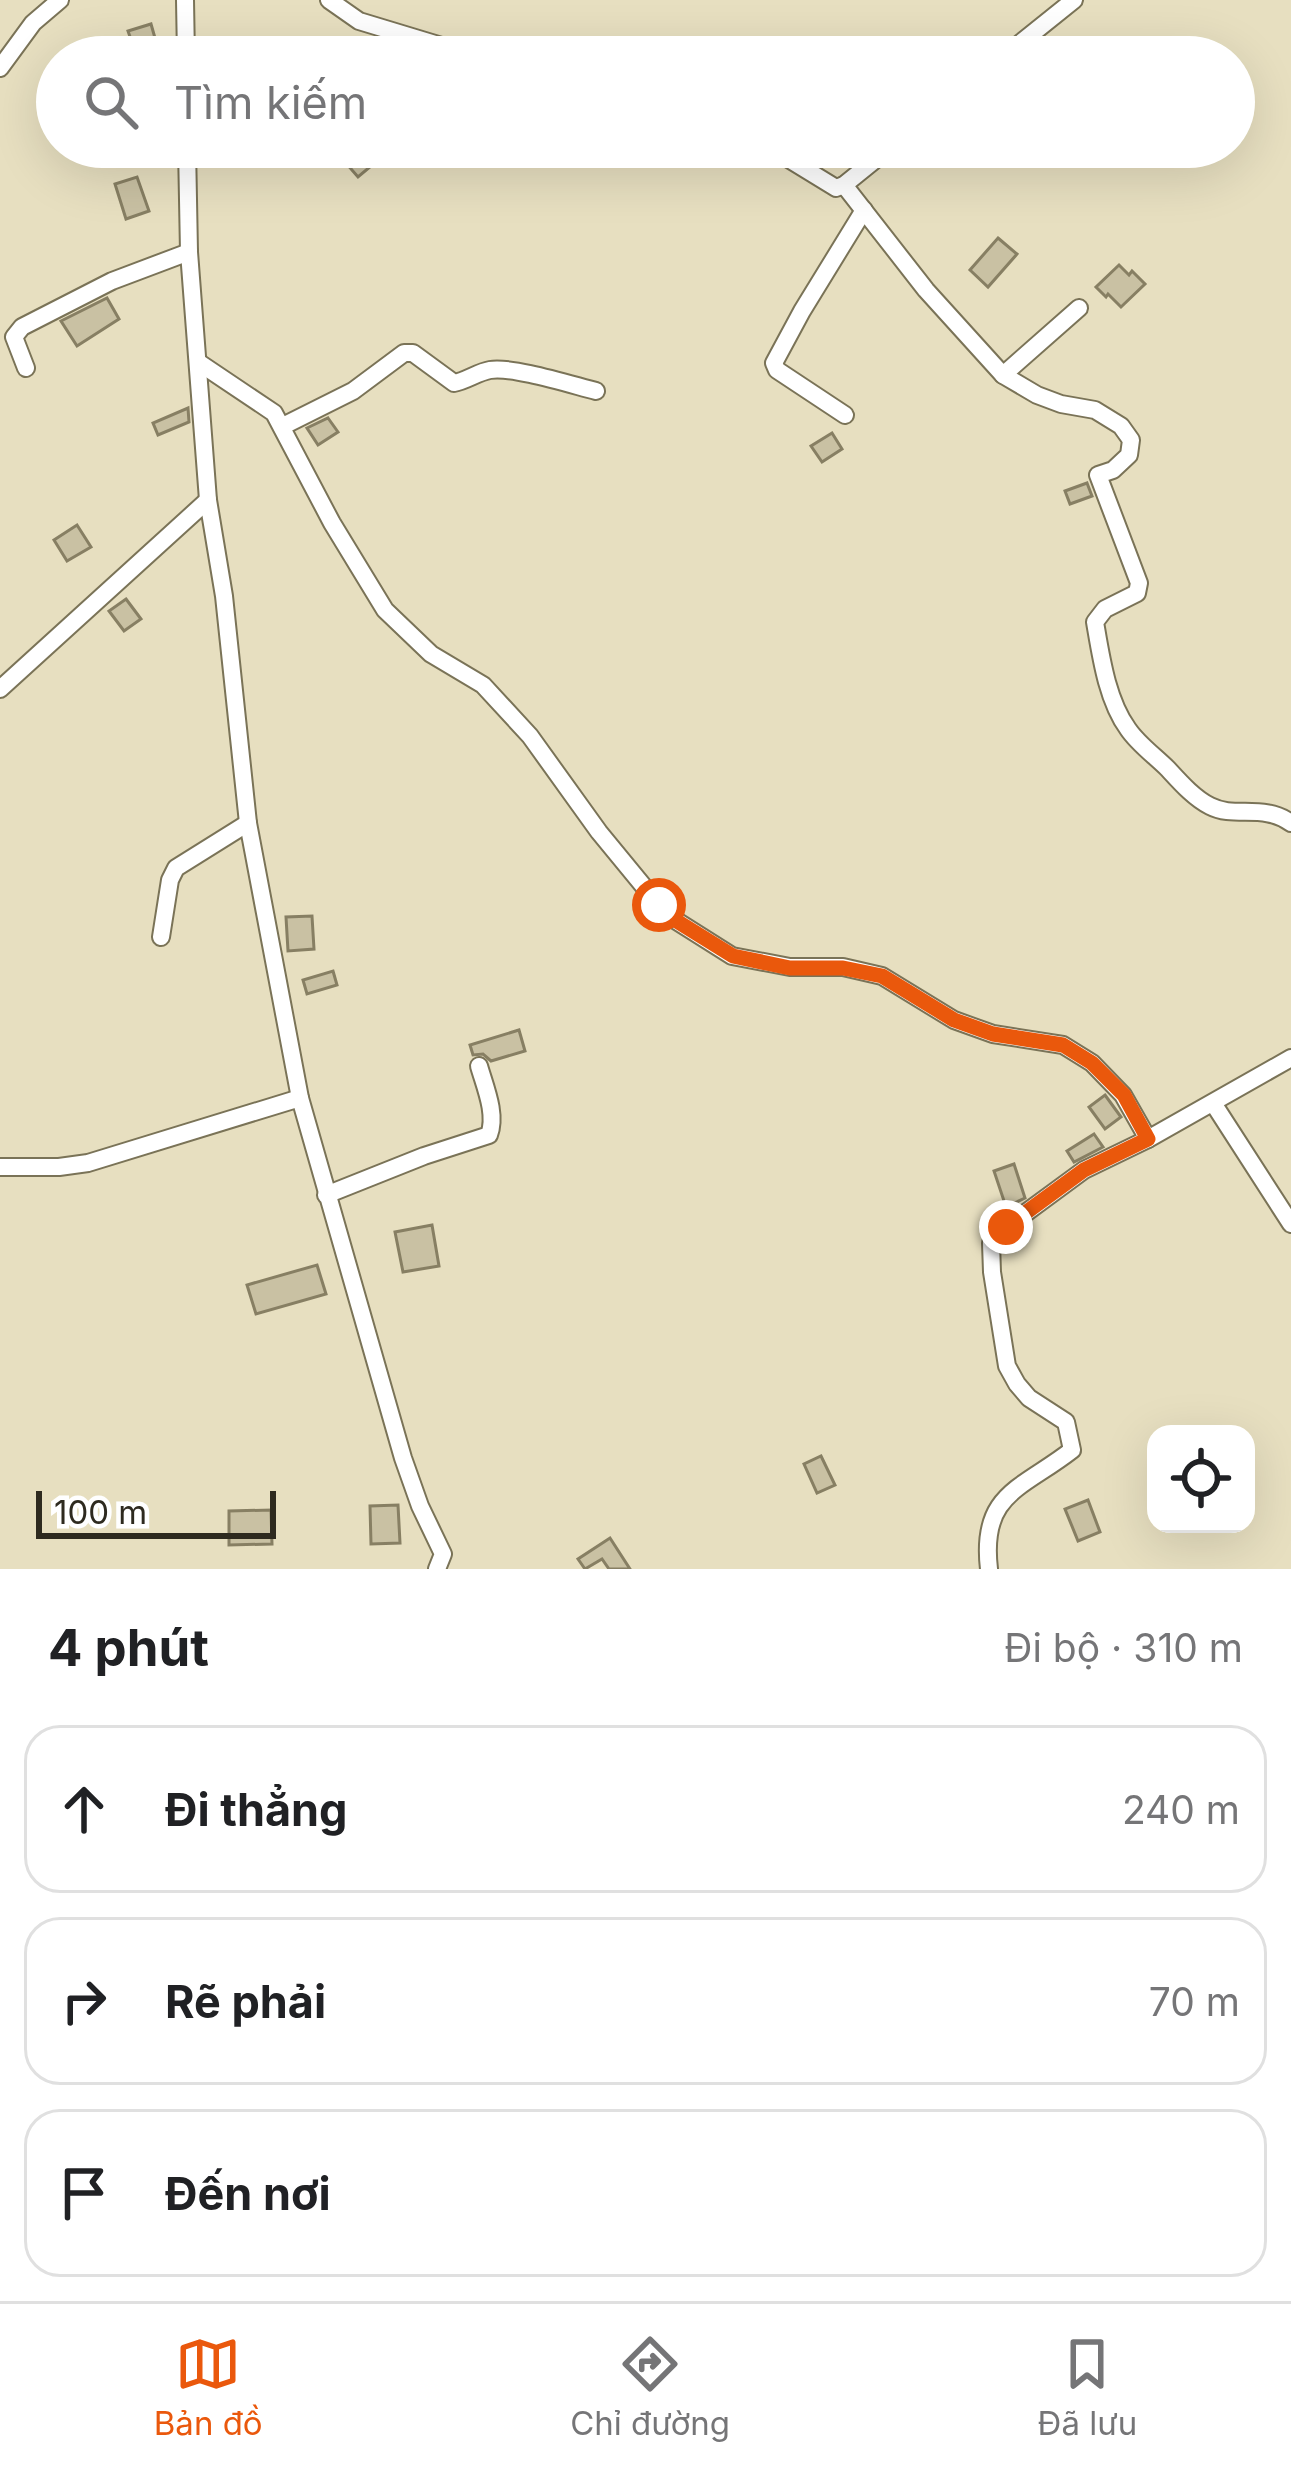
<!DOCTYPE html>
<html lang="vi">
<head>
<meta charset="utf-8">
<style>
	body { margin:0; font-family:Inter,sans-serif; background:#f2f2f2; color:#202124 }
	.controls { position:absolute; right:36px; bottom:36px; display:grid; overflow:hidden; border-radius:24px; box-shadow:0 12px 48px #0002 }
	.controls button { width:108px; height:108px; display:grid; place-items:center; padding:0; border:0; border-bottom:3px solid #e0e0e0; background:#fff; color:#202124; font:60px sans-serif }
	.scale { position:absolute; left:36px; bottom:30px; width:240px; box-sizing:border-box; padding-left:12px; border:6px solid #2e2a1f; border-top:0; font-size:33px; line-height:42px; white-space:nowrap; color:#2e2a1f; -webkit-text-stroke:9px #fff; paint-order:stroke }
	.stop { position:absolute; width:36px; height:36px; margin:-27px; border:9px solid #ea580c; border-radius:50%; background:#fff }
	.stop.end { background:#ea580c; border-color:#fff; box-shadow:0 3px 12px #0008 }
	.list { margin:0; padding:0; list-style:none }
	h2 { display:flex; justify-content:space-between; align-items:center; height:156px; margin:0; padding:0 48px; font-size:51px }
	h2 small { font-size:39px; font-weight:400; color:#757577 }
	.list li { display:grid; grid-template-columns:78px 1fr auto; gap:36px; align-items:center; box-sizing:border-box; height:168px; margin:0 24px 24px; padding:0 24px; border:3px solid #e0e0e0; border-radius:36px }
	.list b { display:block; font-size:45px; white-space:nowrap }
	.list em { font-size:39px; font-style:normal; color:#757577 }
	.icon { flex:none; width:66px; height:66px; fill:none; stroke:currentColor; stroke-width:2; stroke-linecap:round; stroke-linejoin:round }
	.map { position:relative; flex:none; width:1291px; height:1569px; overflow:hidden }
	.search { position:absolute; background:#fff; box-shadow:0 12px 48px #0002; left:36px; right:36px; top:36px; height:132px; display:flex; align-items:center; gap:30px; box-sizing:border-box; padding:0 42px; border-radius:66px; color:#757577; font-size:45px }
	.sheet { height:732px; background:#fff }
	nav { display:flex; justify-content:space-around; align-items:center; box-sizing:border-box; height:168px; border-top:3px solid #e0e0e0; background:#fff; font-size:33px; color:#757577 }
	nav a { display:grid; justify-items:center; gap:6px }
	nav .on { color:#ea580c }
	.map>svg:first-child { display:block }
</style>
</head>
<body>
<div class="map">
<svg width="1291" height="1569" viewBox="0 0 1291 1569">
	<rect width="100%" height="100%" fill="#e7dfc0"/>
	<g fill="#c9c1a3" stroke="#877f63" stroke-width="3">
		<path d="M 151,24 L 155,38 L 145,41 L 150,57 L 137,57 L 128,31 Z"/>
		<path d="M 332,147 L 371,147 L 371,154 L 377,161 L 358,177 Z"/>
		<path d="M 137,177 L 149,211 L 126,219 L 115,184 Z"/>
		<path d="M 998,238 L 1017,254 L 988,287 L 970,270 Z"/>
		<path d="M 1119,265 L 1129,275 L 1132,271 L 1145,284 L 1121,307 L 1108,294 L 1106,297 L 1096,287 Z"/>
		<path d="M 107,298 L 119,319 L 77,346 L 61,321 Z"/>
		<path d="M 188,408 L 189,422 L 158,435 L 153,423 Z"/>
		<path d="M 328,418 L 338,432 L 318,445 L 307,428 Z"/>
		<path d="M 832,433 L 842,449 L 822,462 L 811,446 Z"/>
		<path d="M 1087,483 L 1092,496 L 1070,504 L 1065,491 Z"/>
		<path d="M 77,525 L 91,547 L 67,561 L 54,540 Z"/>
		<path d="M 126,599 L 141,619 L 124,631 L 109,611 Z"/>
		<path d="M 312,916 L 314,949 L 288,951 L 286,917 Z"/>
		<path d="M 333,971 L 337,985 L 307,994 L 303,980 Z"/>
		<path d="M 519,1030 L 525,1051 L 491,1061 L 483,1054 L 473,1055 L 470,1045 Z"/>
		<path d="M 1105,1095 L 1121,1117 L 1105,1129 L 1089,1107 Z"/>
		<path d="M 1094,1134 L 1103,1147 L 1074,1162 L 1067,1151 Z"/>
		<path d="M 1014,1164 L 1025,1198 L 1006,1207 L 994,1171 Z"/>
		<path d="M 432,1225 L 439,1266 L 403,1272 L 395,1232 Z"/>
		<path d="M 317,1265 L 326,1294 L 256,1314 L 247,1285 Z"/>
		<path d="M 821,1456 L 835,1485 L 817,1493 L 804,1464 Z"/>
		<path d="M 1088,1500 L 1100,1532 L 1078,1541 L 1065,1509 Z"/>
		<path d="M 398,1505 L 400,1543 L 371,1544 L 370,1506 Z"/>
		<path d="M 271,1510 L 272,1544 L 229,1545 L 229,1511 Z"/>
		<path d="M 610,1538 L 630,1569 L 609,1569 L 602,1559 L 585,1569 L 578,1559 Z"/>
	</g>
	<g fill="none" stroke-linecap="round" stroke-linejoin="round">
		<defs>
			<g id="street">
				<path d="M 185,0 L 186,57"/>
				<path d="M 329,0 L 359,21 L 478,57"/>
				<path d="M 1003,57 L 1074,0"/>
				<path d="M 0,68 L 33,23 L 60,0"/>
				<path d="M 187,147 L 189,252 L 208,500 L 224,596 L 248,823 L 300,1098 L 403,1458 L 420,1506 L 443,1554 L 437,1569"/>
				<path d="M 769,147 L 836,188 L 844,185 L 891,147"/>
				<path d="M 383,150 L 386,147"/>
				<path d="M 844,185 L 926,290 L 1003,375 L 1037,395 L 1061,404 L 1095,410 L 1121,426 L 1131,440 L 1129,455 L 1113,470 L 1098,475 L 1139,583 L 1137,593 L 1105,609 L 1095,622 C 1101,657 1107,700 1128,729 C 1138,744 1155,756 1168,769 C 1180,782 1194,798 1210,806 C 1235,819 1263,803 1291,823"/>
				<path d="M 198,362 L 274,413 L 332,523 L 385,610 L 431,654 L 483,685 L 530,736 L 599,832 L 659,905 L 675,920 L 732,956 L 790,967 L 843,967 L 882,976 L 954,1020 L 993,1034 L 1063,1045 L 1092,1063 L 1123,1095 L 1148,1139"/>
				<path d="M 26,368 L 14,337 L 22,327 L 112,281 L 189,252"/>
				<path d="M 1003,375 L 1079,308"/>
				<path d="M 845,415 L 777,370 L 774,363 L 802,311 L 864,210"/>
				<path d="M 283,426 L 353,391 L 404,353 L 413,353 L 454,383 C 466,381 478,372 490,370 C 512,366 572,385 596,391"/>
				<path d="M 0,689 L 208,500"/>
				<path d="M 161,937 L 170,880 L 176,868 L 248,823"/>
				<path d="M 1213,1103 L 1291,1224"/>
				<path d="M 0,1167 L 59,1167 L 88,1163 L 300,1098"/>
				<path d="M 326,1195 L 424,1156 L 489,1135 C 497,1114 485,1087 479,1066"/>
				<path d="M 989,1569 C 980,1493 1022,1489 1072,1450 L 1066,1422 L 1029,1398 L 1017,1384 L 1007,1366 L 992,1272 L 991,1243 L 997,1234 L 1084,1170 L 1148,1139 L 1291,1058"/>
			</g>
		</defs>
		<use href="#street" stroke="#7a7357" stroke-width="20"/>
		<use href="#street" stroke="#fff" stroke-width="16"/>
	</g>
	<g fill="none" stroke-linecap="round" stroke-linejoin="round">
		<path stroke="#ea580c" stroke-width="15" d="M 659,905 L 675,920 L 733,956 L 790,968 L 843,968 L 882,976 L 954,1020 L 993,1034 L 1063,1045 L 1092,1063 L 1124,1095 L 1148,1139 L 1084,1170 L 1006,1227"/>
	</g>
</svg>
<div class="controls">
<button><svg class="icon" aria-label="locate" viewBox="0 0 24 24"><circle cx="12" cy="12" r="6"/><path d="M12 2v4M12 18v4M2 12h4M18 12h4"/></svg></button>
</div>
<div class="scale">100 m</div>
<div class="stop" style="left:659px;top:905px"></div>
<div class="stop end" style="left:1006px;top:1227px"></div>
<div class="search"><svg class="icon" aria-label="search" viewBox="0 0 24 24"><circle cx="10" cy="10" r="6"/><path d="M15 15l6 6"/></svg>Tìm kiếm</div>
</div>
<section class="sheet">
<h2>4 phút<small>Đi bộ · 310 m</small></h2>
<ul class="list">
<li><svg class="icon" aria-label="ahead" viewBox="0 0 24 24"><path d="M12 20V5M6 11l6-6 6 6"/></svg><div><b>Đi thẳng</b></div><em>240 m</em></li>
<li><svg class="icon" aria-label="right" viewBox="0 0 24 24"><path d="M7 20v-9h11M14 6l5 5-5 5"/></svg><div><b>Rẽ phải</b></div><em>70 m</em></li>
<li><svg class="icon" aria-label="arrive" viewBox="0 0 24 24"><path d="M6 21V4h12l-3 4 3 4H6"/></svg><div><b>Đến nơi</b></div></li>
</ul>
</section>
<nav>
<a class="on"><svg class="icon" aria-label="map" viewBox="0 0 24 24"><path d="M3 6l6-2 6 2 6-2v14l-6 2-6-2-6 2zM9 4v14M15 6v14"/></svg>Bản đồ</a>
<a><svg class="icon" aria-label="directions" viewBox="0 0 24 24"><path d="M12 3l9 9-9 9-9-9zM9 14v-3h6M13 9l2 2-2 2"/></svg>Chỉ đường</a>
<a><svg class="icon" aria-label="saved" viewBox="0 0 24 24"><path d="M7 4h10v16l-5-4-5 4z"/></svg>Đã lưu</a>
</nav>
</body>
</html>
